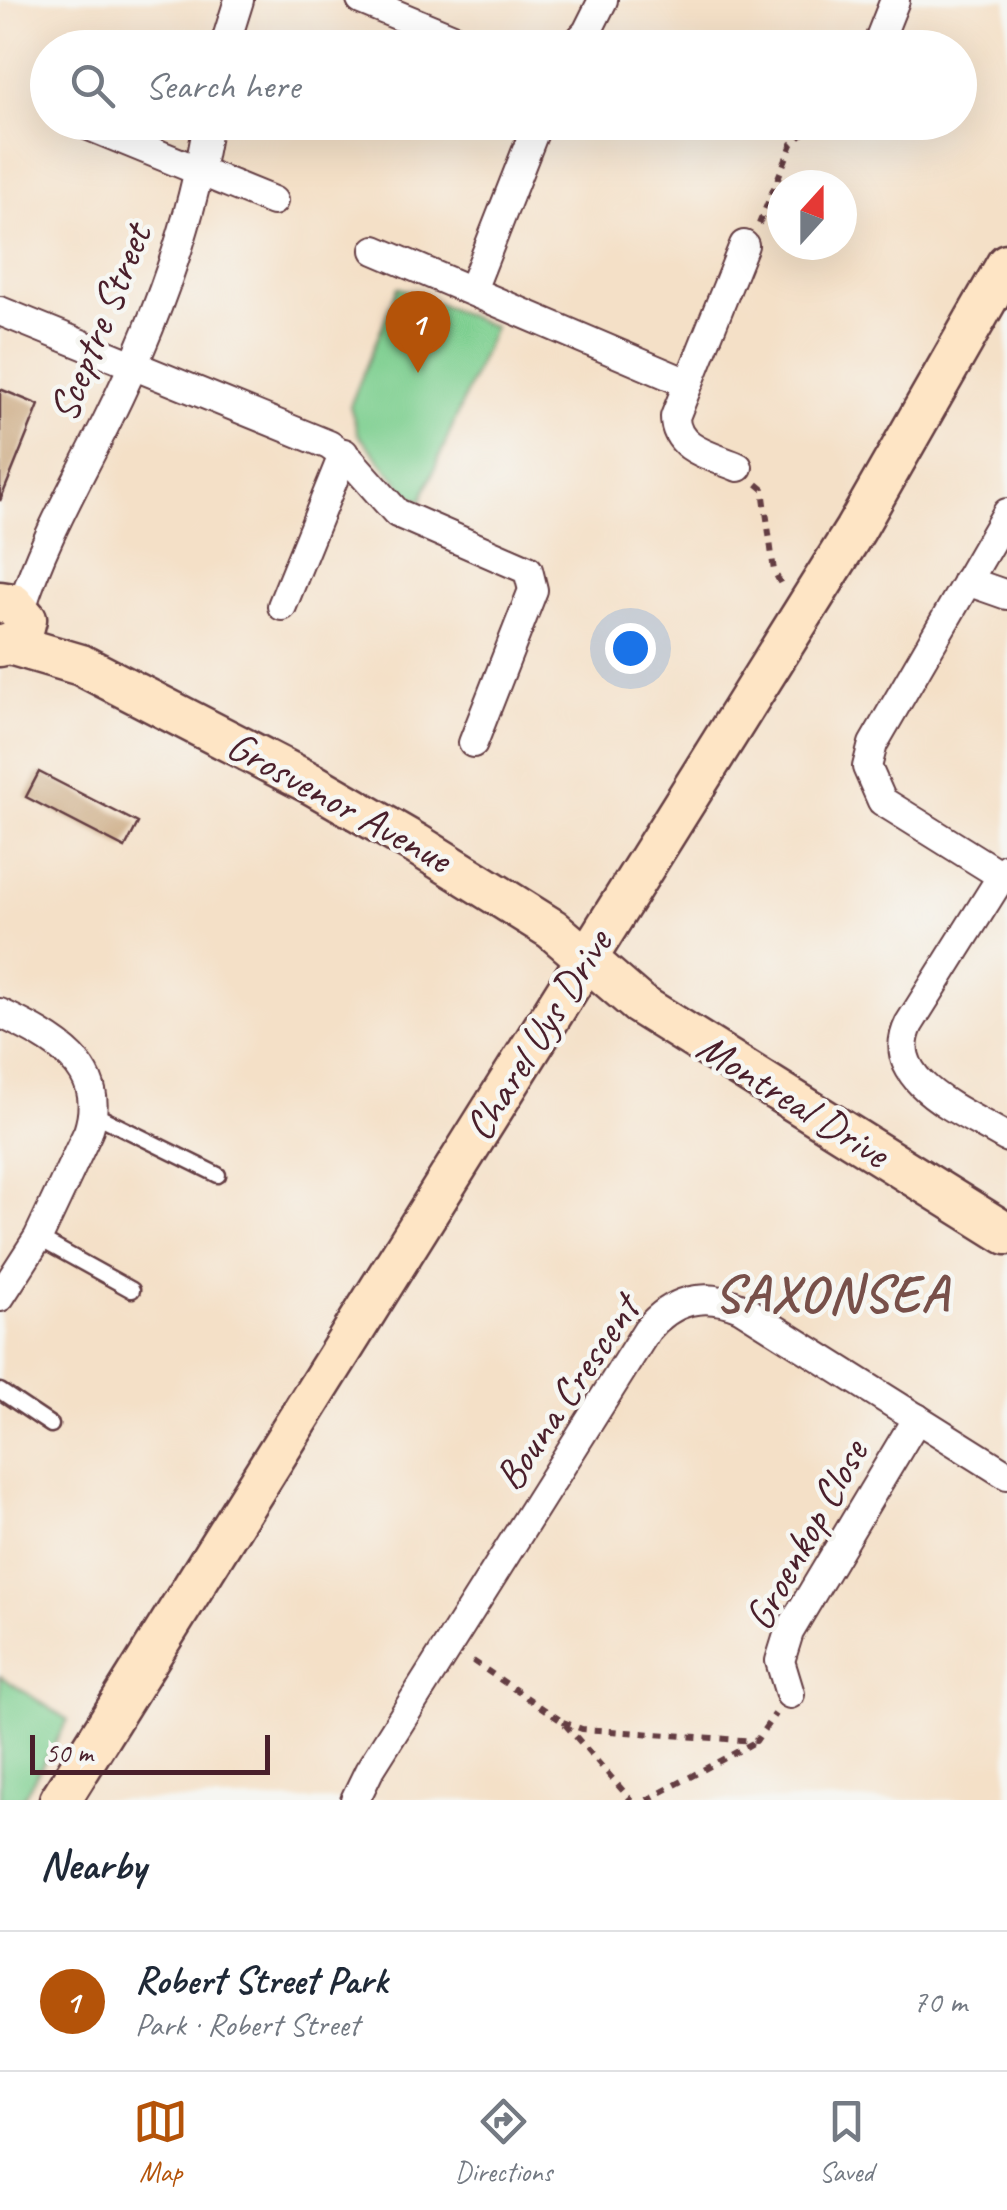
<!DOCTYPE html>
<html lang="en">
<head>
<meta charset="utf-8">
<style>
	body { margin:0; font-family:Caveat,sans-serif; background:#f6f6f7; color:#1f2937 }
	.compass { position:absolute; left:767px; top:170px; width:90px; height:90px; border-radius:50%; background:#fff; box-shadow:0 10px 40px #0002; rotate:21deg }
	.scale { position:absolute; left:30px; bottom:25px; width:240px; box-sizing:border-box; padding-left:10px; border:5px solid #4a1f2b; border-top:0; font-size:28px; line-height:35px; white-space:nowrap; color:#4a1f2b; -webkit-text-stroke:8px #f6f6f2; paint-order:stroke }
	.you { position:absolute; left:630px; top:648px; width:35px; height:35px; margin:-25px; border:8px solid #fff; border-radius:50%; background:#1a73e8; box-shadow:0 0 0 15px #1a73e833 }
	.badge { display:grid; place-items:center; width:65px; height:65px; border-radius:50%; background:#b45309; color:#fff; font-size:32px; font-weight:700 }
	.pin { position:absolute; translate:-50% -82px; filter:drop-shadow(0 2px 5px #0008) }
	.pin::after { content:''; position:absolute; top:52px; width:35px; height:30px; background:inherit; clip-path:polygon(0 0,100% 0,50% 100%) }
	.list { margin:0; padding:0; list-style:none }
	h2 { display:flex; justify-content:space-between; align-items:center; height:130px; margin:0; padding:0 40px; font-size:42px }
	h2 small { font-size:32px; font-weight:400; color:#747a83 }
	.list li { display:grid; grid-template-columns:65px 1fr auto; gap:30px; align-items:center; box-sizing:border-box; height:140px; padding:0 40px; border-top:2px solid #e0e1e3 }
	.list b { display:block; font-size:38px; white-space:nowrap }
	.list p { margin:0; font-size:32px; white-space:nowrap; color:#747a83 }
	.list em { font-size:32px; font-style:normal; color:#747a83 }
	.icon { flex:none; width:55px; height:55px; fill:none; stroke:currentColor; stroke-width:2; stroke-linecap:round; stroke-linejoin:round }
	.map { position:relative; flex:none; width:1007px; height:1800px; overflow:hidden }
	.search { position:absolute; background:#fff; box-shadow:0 10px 40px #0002; left:30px; right:30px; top:30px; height:110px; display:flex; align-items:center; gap:25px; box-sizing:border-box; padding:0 35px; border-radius:55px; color:#747a83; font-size:38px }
	.sheet { height:270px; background:#fff }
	nav { display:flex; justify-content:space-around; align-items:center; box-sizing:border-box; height:140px; border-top:2px solid #e0e1e3; background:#fff; font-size:28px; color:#747a83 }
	nav a { display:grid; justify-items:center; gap:5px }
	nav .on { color:#b45309 }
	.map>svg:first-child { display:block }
</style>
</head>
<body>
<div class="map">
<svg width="1007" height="1800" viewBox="0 0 1007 1800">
	<rect width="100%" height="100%" fill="#f6f6f2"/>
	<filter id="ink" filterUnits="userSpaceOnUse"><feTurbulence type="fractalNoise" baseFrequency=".01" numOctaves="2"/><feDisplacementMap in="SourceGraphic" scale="20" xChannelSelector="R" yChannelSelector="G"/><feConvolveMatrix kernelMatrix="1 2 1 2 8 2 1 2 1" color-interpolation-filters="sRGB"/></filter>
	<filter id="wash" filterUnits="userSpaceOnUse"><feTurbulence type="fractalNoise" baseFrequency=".0048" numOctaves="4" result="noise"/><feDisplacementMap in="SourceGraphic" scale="40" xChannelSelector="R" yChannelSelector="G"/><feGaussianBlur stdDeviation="2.25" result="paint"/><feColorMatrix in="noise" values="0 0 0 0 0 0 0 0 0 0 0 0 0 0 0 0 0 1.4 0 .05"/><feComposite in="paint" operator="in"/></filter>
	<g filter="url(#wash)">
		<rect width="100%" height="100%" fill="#f4e0c7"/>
		<g fill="#7ecf90" stroke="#64775e" stroke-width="2.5">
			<path d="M 398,287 L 494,327 L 421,501 L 409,495 L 358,434 L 350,406 Z"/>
			<path d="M 0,1676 L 68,1720 L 22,1800 L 0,1800 Z"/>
		</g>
		<g id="blocks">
			<g fill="#ccaa83">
				<path d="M 0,389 L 39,405 L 0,501 Z"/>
				<path d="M 39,772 L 138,823 L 125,848 L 26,797 Z"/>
			</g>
		</g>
	</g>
	<g filter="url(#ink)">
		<use href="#blocks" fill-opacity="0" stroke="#643c42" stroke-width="2.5"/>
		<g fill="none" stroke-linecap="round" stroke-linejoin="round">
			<defs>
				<g id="lane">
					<path d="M 92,1113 L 218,1175"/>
					<path d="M 38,1238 L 132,1290"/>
					<path d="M 0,1391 L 51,1425"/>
				</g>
				<g id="street">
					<path d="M 361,0 L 477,48"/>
					<path d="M 224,48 L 239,0"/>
					<path d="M 572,48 L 587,32 L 603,0"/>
					<path d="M 876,48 L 895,0"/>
					<path d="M 89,126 L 273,201"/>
					<path d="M 375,250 L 687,383"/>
					<path d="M 472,290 L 538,122"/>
					<path d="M 0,311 L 329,445 L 350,460 L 397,513 L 528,570 L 533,590 L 473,743"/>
					<path d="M 738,467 C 713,456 675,450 675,417 L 744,245"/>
					<path d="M 1007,513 L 873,744 L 867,767 L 882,801 L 1007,879"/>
					<path d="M 967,581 L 1007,595"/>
					<path d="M 282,606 L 344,453"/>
					<path d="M 21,609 C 42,542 76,484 107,421 C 153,328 192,225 208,122"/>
					<path d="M 1007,868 L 909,1024 C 881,1082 967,1113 1007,1138"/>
					<path d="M 0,1013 C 49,1037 110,1065 88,1132 L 38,1238 L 0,1297"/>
					<path d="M 790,1694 L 780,1661 L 789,1632 L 917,1418"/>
					<path d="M 355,1800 L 369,1771 L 647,1330 C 672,1300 703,1291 740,1307 L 1007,1475"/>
				</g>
				<g id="secondary">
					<path d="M 0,602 L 13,604 L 26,619 L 21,639 L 0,646"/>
					<path d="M 13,645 L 81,665 L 314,785 L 416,844 L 552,929 L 639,1004 L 1007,1234"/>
					<path d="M 60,1800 L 855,530 L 1007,264"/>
				</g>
			</defs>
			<use href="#lane" stroke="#643c42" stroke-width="19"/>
			<use href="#street" stroke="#643c42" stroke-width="32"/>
			<use href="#secondary" stroke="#643c42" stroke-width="45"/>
			<g stroke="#643c42" stroke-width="6" stroke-dasharray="8 8" stroke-linecap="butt">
				<path d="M 759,224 L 792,144 L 816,122"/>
				<path d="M 757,484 L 763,489 L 774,571 L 782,586"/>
				<path d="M 473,1661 L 563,1722 L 631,1800"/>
				<path d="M 563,1722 L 582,1729 L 756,1741 L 775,1714"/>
				<path d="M 647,1800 L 755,1742"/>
			</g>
			<use href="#lane" stroke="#fff" stroke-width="14"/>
			<use href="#street" stroke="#fff" stroke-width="28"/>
			<use href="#secondary" stroke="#fee5c5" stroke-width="40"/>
		</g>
	</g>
	<g text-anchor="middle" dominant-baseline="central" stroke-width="9" stroke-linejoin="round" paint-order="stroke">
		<g font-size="42" fill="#4a1f2b" stroke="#f6f6f2">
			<text transform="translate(100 323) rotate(-68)">Sceptre Street</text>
			<text transform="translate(339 802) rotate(29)">Grosvenor Avenue</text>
			<text transform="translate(538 1035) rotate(-58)">Charel Uys Drive</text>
			<text transform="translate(793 1100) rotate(32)">Montreal Drive</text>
			<text transform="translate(567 1393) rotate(-56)">Bouna Crescent</text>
			<text transform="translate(806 1535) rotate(-61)">Groenkop Close</text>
		</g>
		<g font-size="52" font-weight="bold" letter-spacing="2.5" fill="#78504a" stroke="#f6f6f2">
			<text x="832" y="1294">SAXONSEA</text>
		</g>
	</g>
</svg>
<svg class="compass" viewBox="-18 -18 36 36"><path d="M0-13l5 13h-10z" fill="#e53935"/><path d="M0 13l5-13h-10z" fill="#747a83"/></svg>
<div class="scale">50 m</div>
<div class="you"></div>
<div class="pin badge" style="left:418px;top:373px">1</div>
<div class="search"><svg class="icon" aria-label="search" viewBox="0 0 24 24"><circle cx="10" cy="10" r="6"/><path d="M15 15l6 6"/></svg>Search here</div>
</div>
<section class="sheet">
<h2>Nearby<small></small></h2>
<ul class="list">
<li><span class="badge">1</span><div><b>Robert Street Park</b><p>Park · Robert Street</p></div><em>70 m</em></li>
</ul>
</section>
<nav>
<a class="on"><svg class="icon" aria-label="map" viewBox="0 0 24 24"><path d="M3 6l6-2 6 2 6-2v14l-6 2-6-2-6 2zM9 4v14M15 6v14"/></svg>Map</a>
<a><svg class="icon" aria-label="directions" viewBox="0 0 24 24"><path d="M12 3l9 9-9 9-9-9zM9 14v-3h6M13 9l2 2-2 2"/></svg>Directions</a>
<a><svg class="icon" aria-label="saved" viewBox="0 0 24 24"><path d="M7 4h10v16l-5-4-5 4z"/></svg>Saved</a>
</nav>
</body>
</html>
